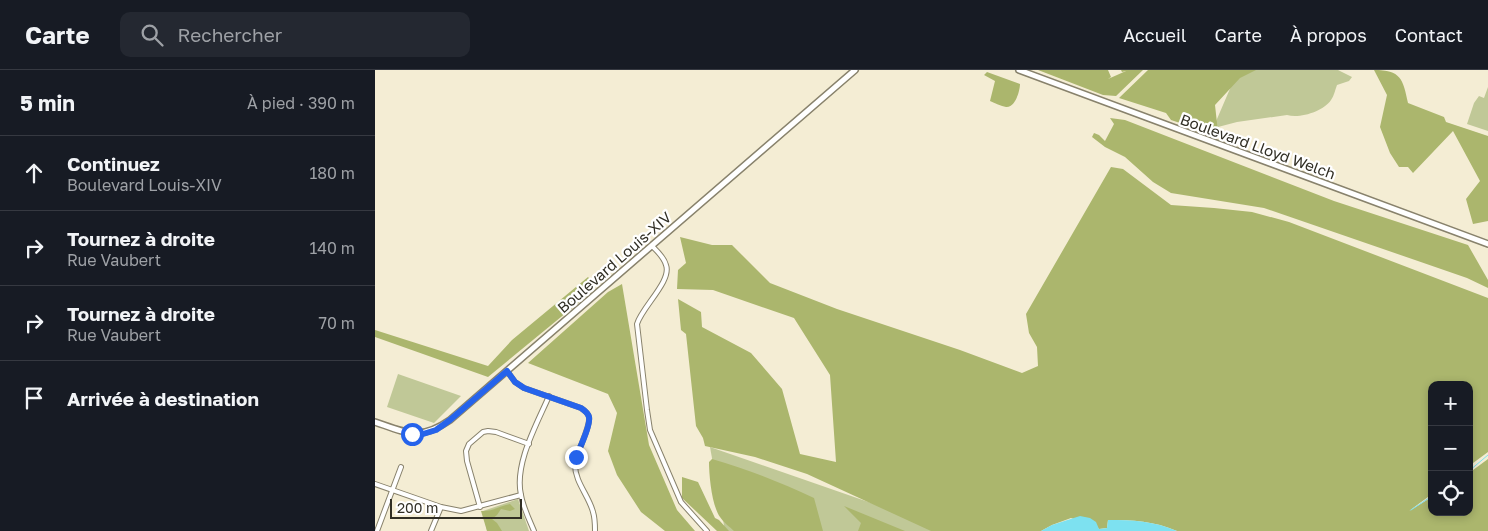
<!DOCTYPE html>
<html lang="fr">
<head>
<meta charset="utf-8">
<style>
	body { margin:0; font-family:"Golos Text",sans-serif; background:#242831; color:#f1f3f6 }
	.controls { position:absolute; right:15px; bottom:15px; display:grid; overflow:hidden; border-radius:10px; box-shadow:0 2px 8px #0003 }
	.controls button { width:45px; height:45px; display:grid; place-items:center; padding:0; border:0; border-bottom:1px solid #363941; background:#171b24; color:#f1f3f6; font:25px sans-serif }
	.scale { position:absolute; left:15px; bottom:12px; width:132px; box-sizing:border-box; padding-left:5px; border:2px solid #302e24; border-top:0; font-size:14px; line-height:18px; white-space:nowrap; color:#302e24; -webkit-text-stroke:4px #fff; paint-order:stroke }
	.stop { position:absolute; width:15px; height:15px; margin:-11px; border:4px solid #2563eb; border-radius:50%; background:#fff }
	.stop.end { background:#2563eb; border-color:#fff; box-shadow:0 1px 5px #0008 }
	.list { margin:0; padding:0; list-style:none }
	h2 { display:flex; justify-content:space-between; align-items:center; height:65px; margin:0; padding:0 20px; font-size:21px }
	h2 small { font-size:16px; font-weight:400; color:#9ea1a6 }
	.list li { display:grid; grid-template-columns:32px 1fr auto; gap:15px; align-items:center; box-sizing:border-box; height:75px; padding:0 20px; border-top:1px solid #363941 }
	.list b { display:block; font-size:19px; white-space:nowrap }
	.list p { margin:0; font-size:16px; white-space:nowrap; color:#9ea1a6 }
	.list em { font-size:16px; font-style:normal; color:#9ea1a6 }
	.icon { flex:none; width:28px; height:28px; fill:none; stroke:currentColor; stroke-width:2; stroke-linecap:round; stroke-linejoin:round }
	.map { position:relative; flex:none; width:1113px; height:461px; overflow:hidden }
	header { display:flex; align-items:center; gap:30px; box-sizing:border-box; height:70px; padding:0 25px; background:#171b24; border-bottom:1px solid #363941 }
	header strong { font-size:24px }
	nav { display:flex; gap:28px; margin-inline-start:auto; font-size:18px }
	.search { width:350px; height:45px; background:#242831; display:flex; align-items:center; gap:12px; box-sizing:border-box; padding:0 18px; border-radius:10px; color:#9ea1a6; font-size:19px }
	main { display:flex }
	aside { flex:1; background:#171b24 }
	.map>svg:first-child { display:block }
</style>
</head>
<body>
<header>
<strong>Carte</strong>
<div class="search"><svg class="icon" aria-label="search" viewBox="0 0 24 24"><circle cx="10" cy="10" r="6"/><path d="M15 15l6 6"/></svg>Rechercher</div>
<nav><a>Accueil</a><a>Carte</a><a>À propos</a><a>Contact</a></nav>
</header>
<main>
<aside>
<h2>5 min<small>À pied · 390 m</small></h2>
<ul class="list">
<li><svg class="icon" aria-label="ahead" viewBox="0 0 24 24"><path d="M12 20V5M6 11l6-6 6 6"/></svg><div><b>Continuez</b><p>Boulevard Louis-XIV</p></div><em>180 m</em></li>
<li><svg class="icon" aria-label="right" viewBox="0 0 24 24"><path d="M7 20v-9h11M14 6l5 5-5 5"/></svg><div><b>Tournez à droite</b><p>Rue Vaubert</p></div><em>140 m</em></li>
<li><svg class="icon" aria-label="right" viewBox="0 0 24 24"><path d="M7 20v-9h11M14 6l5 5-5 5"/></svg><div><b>Tournez à droite</b><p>Rue Vaubert</p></div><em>70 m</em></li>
<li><svg class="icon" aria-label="arrive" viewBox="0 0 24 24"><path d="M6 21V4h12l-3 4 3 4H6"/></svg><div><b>Arrivée à destination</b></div></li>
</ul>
</aside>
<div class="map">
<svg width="1113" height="461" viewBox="0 0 1113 461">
	<rect width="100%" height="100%" fill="#f4edd4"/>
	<g fill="#c0c897">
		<path d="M 863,0 L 963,0 L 977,7 L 974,11 L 962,15 C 960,20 959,26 956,30 C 949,41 925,49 912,45 L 862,52 L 843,57 L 839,56 Z"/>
		<path d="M 1113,17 L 1113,61 L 1092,54 L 1099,33 L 1104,26 L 1109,28 Z"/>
		<path d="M 23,304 L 86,326 L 59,353 L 12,337 Z"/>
		<path d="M 335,377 L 577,461 L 350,461 Z"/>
		<path d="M 143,429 L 154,461 L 112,461 L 108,441 Z"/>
	</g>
	<g fill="#abb66d">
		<path d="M 663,0 L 733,0 L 736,7 L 733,9 L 751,1 L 747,2 L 746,0 L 768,0 L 741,26 L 728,25 Z"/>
		<path d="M 773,0 L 881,0 L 865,8 L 840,35 L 843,62 L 826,60 L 796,50 L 791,43 L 744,28 Z"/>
		<path d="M 999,0 C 1026,0 1028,9 1033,33 L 1069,47 L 1071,52 L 1113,66 L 1113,151 L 1098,154 L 1091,129 L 1105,111 L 1078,61 L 1038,103 L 1033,97 L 1024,97 L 1015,83 L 1005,57 L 1012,25 Z"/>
		<path d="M 612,2 L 645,14 C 645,21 640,38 631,37 C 626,36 620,33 615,31 L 620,11 L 609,5 Z"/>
		<path d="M 735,48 L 750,50 L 959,131 L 1093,175 L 1113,210 L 1113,218 L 1092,208 L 1040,190 L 889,138 L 796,123 L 778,112 L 750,87 L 730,77 L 717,67 L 719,63 L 724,65 L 730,71 L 739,54 Z"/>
		<path d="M 736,97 L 748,99 L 796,135 L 839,138 L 877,142 L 914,152 L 1113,228 L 1113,382 L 1094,396 L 1094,315 L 1057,315 L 1057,424 L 1034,441 L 1057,427 L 1057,442 L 1094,442 L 1094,403 L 1113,389 L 1113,461 L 802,461 C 779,451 758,450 733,450 L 732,458 L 724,459 L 721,456 L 696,448 L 677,455 L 666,461 L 556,461 L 432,404 L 380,387 L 330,376 L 328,368 L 321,356 L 311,264 L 306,260 L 303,229 L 326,242 L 327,257 L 376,283 L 407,319 L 425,384 L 461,392 L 455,305 L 419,248 L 338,220 L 302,219 L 303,200 L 311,193 L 305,167 L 337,175 L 357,175 L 395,213 L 462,239 L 585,280 L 647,303 L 663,296 L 662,277 L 654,263 L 651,244 Z"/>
		<path d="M 213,207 L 219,214 L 214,224 L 113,307 L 0,267 L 0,260 L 113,296 L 137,270 Z"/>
		<path d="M 247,214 L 274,375 L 302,440 L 320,461 L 290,461 L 266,442 L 242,405 L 233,381 L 242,343 L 233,324 L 153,293 L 233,222 Z"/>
		<path d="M 337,389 C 372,399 405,412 439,428 L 448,461 L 359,461 C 355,457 348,452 345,447 C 337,436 334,406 334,392 Z"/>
		<path d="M 307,407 L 323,412 L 340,448 L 344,450 L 354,461 L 342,461 L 307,428 Z"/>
		<path d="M 135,434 L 140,439 L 135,441 L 126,439 L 122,445 L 117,449 L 122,453 L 127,461 L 112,461 L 106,441 C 116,442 125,436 135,434 Z"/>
		<path d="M 469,436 L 530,461 L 483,461 L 486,453 Z"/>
	</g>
	<path fill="#7de1f0" d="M 705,446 L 715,448 L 721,452 L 724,459 L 732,458 L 733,450 C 758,450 779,451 802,461 L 666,461 L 677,455 Z"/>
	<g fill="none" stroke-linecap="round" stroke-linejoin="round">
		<g stroke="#7de1f0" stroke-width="1">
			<path d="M 1094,401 L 1113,385"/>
			<path d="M 1036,440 L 1057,426"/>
		</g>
		<defs>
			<g id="minor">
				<path d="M 277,176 C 282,181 289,187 291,195 C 297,211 267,237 262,254 L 272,340 L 275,360 L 306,432 L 332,461"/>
				<path d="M 132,301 L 140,312 L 149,318 L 206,338 C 209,340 213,343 214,347 C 216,357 201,382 200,395 C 200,412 214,426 218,442 C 220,448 220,454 220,461"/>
				<path d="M 0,414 L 66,437 L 86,441 L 146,425"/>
				<path d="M 105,437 L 92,391 L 91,381 L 94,374 L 108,362 L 113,361 L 121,362 L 154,374"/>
				<path d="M 2,461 L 26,397"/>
				<path d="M 56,461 L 66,437"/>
				<path d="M 159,461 C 154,449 148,437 146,425 C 139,394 162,354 174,326"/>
			</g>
			<g id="secondary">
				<path d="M 644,0 L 1113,174"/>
				<path d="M 0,352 C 32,363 45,371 75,350 L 480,0"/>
			</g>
		</defs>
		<use href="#minor" stroke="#88826c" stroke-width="6"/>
		<use href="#secondary" stroke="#88826c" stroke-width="8"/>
		<use href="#minor" stroke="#fff" stroke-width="4"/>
		<use href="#secondary" stroke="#fff" stroke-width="5"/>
	</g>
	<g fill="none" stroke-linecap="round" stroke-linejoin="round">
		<path stroke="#2563eb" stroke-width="6" d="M 37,364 L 48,364 L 61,360 L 75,350 L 132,301 L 140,312 L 149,318 L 206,338 C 209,340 213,343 214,347 C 216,356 204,379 201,387"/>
	</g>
	<g text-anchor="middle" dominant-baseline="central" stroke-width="4.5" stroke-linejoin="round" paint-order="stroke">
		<g font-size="15" fill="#302e24" stroke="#fff">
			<text transform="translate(883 76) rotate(20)">Boulevard Lloyd Welch</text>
			<text transform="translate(239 192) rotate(-41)">Boulevard Louis-XIV</text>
		</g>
	</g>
</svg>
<div class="controls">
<button>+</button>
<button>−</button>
<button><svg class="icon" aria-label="locate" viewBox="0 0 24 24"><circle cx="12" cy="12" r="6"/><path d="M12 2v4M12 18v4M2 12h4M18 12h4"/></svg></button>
</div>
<div class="scale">200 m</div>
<div class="stop" style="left:37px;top:364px"></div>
<div class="stop end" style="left:201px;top:387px"></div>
</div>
</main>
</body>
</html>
